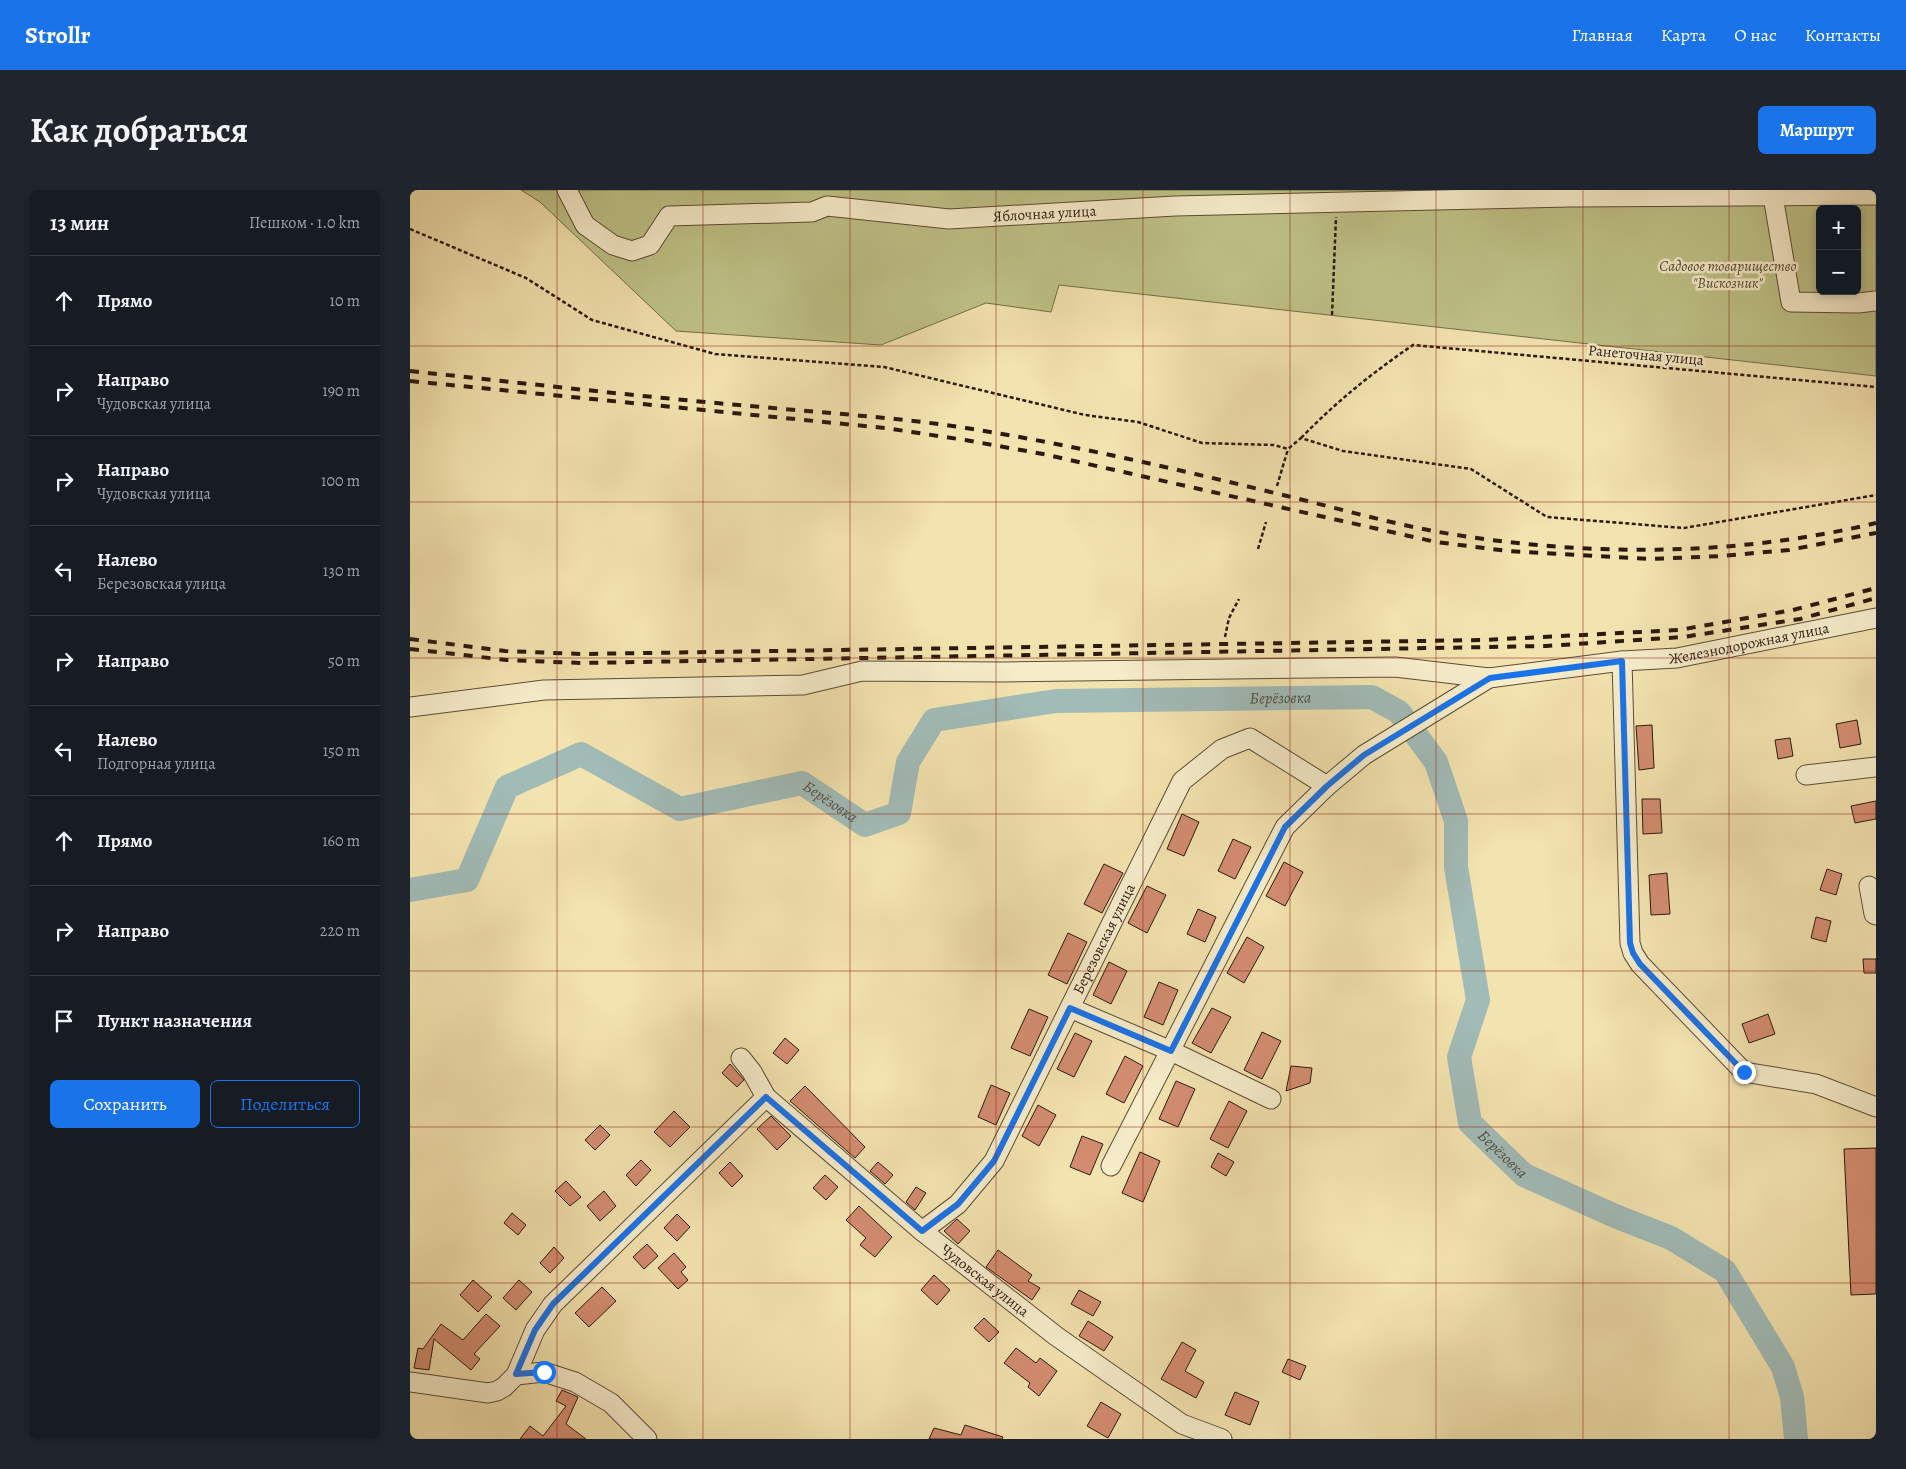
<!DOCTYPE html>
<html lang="ru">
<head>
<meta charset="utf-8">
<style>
	body { margin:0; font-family:Alegreya,serif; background:#20242c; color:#f1f3f6 }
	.controls { position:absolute; right:15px; top:15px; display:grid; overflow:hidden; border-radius:8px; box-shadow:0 2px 8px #0003 }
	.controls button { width:45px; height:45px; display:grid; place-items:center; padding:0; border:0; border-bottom:1px solid #363941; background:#171b24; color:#f1f3f6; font:25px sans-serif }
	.stop { position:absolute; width:15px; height:15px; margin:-11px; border:4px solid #1a73e8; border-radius:50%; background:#fff }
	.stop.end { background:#1a73e8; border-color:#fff; box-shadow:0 1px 5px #0008 }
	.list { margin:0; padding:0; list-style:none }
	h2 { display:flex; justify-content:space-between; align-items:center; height:65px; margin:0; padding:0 20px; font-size:21px }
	h2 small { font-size:16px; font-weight:400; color:#9ea1a6 }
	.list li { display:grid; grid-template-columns:32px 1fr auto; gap:15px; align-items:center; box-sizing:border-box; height:90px; padding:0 20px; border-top:1px solid #363941 }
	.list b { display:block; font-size:19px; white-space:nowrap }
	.list p { margin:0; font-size:16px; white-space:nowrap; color:#9ea1a6 }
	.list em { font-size:16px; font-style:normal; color:#9ea1a6 }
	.actions { display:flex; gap:10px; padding:15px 20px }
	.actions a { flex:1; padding:11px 0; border:1px solid #1a73e8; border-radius:8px; text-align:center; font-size:18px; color:#1a73e8 }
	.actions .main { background:#1a73e8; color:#fff }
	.icon { flex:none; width:28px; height:28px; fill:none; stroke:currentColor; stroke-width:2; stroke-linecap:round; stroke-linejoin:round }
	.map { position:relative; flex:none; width:1466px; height:1249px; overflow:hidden; border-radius:8px }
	header { display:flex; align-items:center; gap:30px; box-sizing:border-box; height:70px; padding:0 25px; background:#1a73e8; color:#fff }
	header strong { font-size:24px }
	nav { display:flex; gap:28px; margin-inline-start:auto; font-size:18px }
	.intro { display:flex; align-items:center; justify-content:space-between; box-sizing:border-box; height:120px; padding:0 30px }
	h1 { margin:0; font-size:35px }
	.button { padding:12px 22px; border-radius:8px; background:#1a73e8; color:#fff; font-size:18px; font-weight:700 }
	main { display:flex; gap:30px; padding:0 30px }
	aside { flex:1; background:#171b24; border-radius:8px; box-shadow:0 2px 8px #0003 }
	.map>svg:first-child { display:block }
</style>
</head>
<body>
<header>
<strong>Strollr</strong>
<nav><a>Главная</a><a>Карта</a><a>О нас</a><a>Контакты</a></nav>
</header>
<div class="intro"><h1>Как добраться</h1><a class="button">Маршрут</a></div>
<main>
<aside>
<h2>13 мин<small>Пешком · 1.0 km</small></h2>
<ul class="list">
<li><svg class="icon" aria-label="ahead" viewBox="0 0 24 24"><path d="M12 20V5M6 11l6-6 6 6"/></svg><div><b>Прямо</b></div><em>10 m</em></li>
<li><svg class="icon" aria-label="right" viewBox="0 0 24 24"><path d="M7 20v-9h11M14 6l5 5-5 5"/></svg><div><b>Направо</b><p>Чудовская улица</p></div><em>190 m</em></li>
<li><svg class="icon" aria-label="right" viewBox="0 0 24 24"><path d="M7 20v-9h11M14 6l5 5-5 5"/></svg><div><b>Направо</b><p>Чудовская улица</p></div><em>100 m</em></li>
<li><svg class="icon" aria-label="left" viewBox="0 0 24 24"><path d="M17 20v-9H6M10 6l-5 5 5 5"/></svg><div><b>Налево</b><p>Березовская улица</p></div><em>130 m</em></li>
<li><svg class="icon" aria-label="right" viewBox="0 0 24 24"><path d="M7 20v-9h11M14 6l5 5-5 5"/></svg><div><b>Направо</b></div><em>50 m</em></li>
<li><svg class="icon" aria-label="left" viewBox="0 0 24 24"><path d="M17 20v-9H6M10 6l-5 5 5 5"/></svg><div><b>Налево</b><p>Подгорная улица</p></div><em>150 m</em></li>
<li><svg class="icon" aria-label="ahead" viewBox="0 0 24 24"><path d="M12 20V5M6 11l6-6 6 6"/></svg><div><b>Прямо</b></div><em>160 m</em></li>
<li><svg class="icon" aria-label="right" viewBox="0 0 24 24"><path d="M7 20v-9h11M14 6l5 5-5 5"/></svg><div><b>Направо</b></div><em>220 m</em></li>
<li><svg class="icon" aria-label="arrive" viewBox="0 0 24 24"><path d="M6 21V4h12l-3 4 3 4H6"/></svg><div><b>Пункт назначения</b></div></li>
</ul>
<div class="actions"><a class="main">Сохранить</a><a>Поделиться</a></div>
</aside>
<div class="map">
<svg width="1466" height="1249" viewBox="0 0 1466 1249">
	<rect width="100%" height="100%" fill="#f3e3af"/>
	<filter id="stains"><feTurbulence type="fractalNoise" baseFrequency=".004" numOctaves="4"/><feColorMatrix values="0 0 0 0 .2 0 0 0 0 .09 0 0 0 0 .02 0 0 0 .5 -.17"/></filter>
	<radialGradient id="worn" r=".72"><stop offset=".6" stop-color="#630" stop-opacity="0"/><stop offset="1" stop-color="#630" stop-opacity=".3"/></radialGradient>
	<path fill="#bfc388" stroke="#746e4b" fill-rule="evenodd" d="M 111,0 L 1466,0 L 1466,186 L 649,95 L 641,122 L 576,113 L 471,155 L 266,141 L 130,12 ZM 1410,19 L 1447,19 L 1447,101 L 1410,101 Z"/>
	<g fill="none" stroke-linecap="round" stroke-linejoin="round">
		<path stroke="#a1bbb7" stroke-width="24" id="s1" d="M 0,700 L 57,690 L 97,597 L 171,564 L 270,619 L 392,593 L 455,635 L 489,623 L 498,572 L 524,530 L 646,511 L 962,507 L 989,522 L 1026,572 L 1046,631 L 1046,677 L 1068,810 L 1049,867 L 1060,933 L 1114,985 L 1205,1026 L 1261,1048 L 1315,1081 L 1373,1177 L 1382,1207 L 1386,1249"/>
	</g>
	<g fill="#d48d71" stroke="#2a190e">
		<path d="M 1447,530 L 1451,554 L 1430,558 L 1426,534 Z"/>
		<path d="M 1242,535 L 1244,578 L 1229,580 L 1226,536 Z"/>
		<path d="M 1380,548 L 1383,566 L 1368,569 L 1365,550 Z"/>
		<path d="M 1232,609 L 1250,609 L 1252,643 L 1233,644 Z"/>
		<path d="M 1466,611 L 1466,629 L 1445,633 L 1441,616 Z"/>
		<path d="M 772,624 L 789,632 L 774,666 L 757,659 Z"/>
		<path d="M 823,649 L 841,657 L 825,689 L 808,681 Z"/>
		<path d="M 874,672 L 893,682 L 875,716 L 856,706 Z"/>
		<path d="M 694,674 L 713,683 L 692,723 L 674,714 Z"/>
		<path d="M 1417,679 L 1432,684 L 1426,705 L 1410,700 Z"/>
		<path d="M 1257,683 L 1260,724 L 1241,725 L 1239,685 Z"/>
		<path d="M 737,696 L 756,705 L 737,743 L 718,733 Z"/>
		<path d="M 788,719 L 806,727 L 795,752 L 777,744 Z"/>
		<path d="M 1406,727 L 1421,731 L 1416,752 L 1401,748 Z"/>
		<path d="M 658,743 L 677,752 L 657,794 L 638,785 Z"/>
		<path d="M 837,747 L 854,757 L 834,793 L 817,783 Z"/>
		<path d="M 1453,769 L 1466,769 L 1466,783 L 1454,783 Z"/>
		<path d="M 699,772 L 717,781 L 701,814 L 683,805 Z"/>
		<path d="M 749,792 L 768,800 L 753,835 L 734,827 Z"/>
		<path d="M 802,818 L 821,827 L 801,863 L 782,853 Z"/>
		<path d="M 619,819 L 638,827 L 620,866 L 601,858 Z"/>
		<path d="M 1358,824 L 1365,844 L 1339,853 L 1332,834 Z"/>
		<path d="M 852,842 L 871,851 L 852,889 L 834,880 Z"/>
		<path d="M 665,843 L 682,851 L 664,887 L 647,879 Z"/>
		<path d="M 375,848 L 389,860 L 377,874 L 363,863 Z"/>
		<path d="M 715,866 L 733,876 L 714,913 L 696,904 Z"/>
		<path d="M 320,874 L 334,890 L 327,897 L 312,883 Z"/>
		<path d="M 881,876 L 902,878 L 900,893 L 876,901 Z"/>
		<path d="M 766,891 L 785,899 L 768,937 L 749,929 Z"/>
		<path d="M 581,895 L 600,903 L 586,935 L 568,927 Z"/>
		<path d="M 395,896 L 455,957 L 445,968 L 380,911 Z"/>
		<path d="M 819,911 L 837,921 L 818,958 L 800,949 Z"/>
		<path d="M 628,915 L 646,925 L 629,956 L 612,946 Z"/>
		<path d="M 264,921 L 280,937 L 260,957 L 244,942 Z"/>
		<path d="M 361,926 L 381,946 L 367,960 L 347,939 Z"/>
		<path d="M 190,935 L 200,945 L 185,960 L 175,950 Z"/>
		<path d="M 672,946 L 693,954 L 680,985 L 660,977 Z"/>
		<path d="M 1466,958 L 1466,1104 L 1441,1105 L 1434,959 Z"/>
		<path d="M 730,962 L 750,971 L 733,1012 L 712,1003 Z"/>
		<path d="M 808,963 L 824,972 L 816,986 L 801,977 Z"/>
		<path d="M 231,970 L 241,980 L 226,996 L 216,985 Z"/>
		<path d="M 320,972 L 333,986 L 322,997 L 309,983 Z"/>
		<path d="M 468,972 L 483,985 L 475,994 L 460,981 Z"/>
		<path d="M 415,985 L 428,997 L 416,1010 L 403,998 Z"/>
		<path d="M 156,991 L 171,1007 L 160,1016 L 145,1001 Z"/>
		<path d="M 506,997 L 516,1003 L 505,1020 L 496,1012 Z"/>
		<path d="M 194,1001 L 206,1016 L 190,1031 L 177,1016 Z"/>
		<path d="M 449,1016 L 482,1047 L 465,1067 L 450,1055 L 456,1048 L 436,1030 Z"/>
		<path d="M 102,1023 L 116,1035 L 108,1045 L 94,1033 Z"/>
		<path d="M 267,1024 L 280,1037 L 267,1051 L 254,1038 Z"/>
		<path d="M 547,1029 L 560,1041 L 548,1054 L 534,1041 Z"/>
		<path d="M 237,1054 L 248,1066 L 234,1079 L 223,1067 Z"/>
		<path d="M 144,1057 L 154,1068 L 140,1083 L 130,1073 Z"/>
		<path d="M 588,1060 L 622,1085 L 618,1091 L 630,1098 L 622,1110 L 576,1077 Z"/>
		<path d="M 264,1063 L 276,1077 L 271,1082 L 278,1090 L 268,1099 L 248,1078 Z"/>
		<path d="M 524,1085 L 540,1100 L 527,1115 L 511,1100 Z"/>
		<path d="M 63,1090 L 82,1107 L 68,1122 L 50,1105 Z"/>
		<path d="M 109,1090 L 122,1102 L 106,1120 L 93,1108 Z"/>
		<path d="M 192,1097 L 206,1111 L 179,1137 L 165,1123 Z"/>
		<path d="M 669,1100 L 691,1112 L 683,1126 L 661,1114 Z"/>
		<path d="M 76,1124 L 90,1136 L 64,1164 L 70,1169 L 61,1180 L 24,1149 L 19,1180 L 4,1178 L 8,1158 L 13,1159 L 31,1134 L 53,1150 Z"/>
		<path d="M 574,1128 L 589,1142 L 579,1152 L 564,1138 Z"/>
		<path d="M 678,1131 L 703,1147 L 694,1161 L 669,1146 Z"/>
		<path d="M 772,1152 L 786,1160 L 775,1181 L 794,1192 L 786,1208 L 751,1189 Z"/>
		<path d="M 606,1158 L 626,1173 L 630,1168 L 647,1181 L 629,1206 L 618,1197 L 620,1193 L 594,1173 Z"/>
		<path d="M 878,1169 L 896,1176 L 890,1190 L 872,1182 Z"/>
		<path d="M 152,1200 L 168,1207 L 156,1234 L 176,1249 L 110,1249 L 120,1236 L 133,1246 L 156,1216 L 146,1211 Z"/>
		<path d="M 825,1202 L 849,1212 L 840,1235 L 815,1225 Z"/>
		<path d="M 691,1212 L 711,1224 L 698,1248 L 677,1236 Z"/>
		<path d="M 555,1235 L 593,1247 L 592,1249 L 519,1249 L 524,1238 L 551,1245 Z"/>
	</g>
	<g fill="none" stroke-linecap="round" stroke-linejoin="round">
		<defs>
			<g id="minor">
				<path id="s2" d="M 157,0 L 175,35 L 203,55 L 222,61 L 240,55 L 259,26 L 402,22 L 417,16 L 539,29 L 765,16 L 1160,7 L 1466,5"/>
				<path d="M 1363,6 L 1381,112 L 1448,113 L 1466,111"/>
				<path d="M 1212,471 L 1220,753 L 1223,763 L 1230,774 L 1334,882 L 1406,894 L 1466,917"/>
				<path id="s3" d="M 0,517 L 134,500 L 393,495 L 452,481 L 593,482 L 985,477 L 1079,488 L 1212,471 L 1267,468 L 1466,428"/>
				<path d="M 1396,585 L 1466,577"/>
				<path d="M 1459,696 L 1464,724 L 1466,725"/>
				<path d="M 660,818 L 761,861 L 861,909"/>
				<path id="s4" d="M 331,868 L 342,882 L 356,907 L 512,1041 L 646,1146 L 772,1234 L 812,1249"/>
				<path d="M 701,976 L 875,637 L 917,596 L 954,565 L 1079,488"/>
				<path id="s5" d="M 512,1041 L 548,1014 L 584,971 L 772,591 L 812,559 L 840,548 L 917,596"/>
				<path d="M 106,1185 L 134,1182 L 165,1192 L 201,1213 L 237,1249"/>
				<path d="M 0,1192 L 78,1203 L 87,1201 L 94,1197 L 106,1185 L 125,1140 L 143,1114 L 356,907"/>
			</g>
		</defs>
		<use href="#minor" stroke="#5c4c36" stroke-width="21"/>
		<g stroke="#2a190e" stroke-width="2.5" stroke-dasharray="4 2.5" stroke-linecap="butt">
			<path d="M 0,39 L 116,88 L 182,130 L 305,164 L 474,177 L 675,225 L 728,232 L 792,253 L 864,255 L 878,259 L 891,248 L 933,261 L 1061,279 L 1137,327 L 1274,338 L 1466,305"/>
			<path d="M 922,125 L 926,27"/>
			<path d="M 891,248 C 926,212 962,183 1003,155 L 1466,197"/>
			<path d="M 867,296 L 878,259"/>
			<path d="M 848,359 L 856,332"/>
			<path d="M 815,447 L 819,428 L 829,409"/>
		</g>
		<use href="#minor" stroke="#f7edcb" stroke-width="19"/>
		<g stroke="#2a190e" stroke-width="4" stroke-dasharray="9 9" stroke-linecap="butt">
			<path d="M 0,181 C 121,194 242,208 363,218 C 428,224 492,228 556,238 C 664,255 771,280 877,306 C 927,318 978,333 1029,342 C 1172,367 1324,367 1466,333"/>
			<path d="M 0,191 L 475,238 L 555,250 L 633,264 L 1026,352 L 1098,361 L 1242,369 L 1311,366 L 1379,360 L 1466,343"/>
			<path d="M 0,449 L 95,461 L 172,464 L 1074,450 L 1269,440 L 1383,420 L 1466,398"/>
			<path d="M 0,459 L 97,470 L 171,473 L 1136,456 L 1273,447 L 1390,429 L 1466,408"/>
		</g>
	</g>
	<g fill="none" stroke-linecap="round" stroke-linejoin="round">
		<path stroke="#1a73e8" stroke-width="6" d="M 134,1182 L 106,1184 L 125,1140 L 143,1114 L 356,907 L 512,1041 L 548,1014 L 584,971 L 660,818 L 761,861 L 875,637 L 917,596 L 954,565 L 1080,488 L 1212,471 L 1220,753 L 1223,763 L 1230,774 L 1334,882"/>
	</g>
	<path fill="none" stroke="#8f2418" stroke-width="1" stroke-opacity="0.55" d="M 147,0 L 147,1249M 293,0 L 293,1249M 440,0 L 440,1249M 586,0 L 586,1249M 733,0 L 733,1249M 880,0 L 880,1249M 1026,0 L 1026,1249M 1173,0 L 1173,1249M 1319,0 L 1319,1249M 0,156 L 1466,156M 0,312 L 1466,312M 0,468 L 1466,468M 0,624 L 1466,624M 0,781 L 1466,781M 0,937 L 1466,937M 0,1093 L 1466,1093"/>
	<g text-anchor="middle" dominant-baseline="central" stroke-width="5" stroke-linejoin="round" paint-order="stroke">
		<g font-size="15" fill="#2a190e" stroke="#f7edcb">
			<text stroke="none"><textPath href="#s2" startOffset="525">Яблочная улица</textPath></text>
			<text transform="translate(1236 165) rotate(5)">Ранеточная улица</text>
			<text stroke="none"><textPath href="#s3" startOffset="1345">Железнодорожная улица</textPath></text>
			<text stroke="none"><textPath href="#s5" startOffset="349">Березовская улица</textPath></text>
			<text stroke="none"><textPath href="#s4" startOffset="332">Чудовская улица</textPath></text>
		</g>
		<g font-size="15" font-style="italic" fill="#574c33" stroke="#f7edcb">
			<text x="1318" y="76">Садовое товарищество<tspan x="1318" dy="17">"Вискозник"</tspan></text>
		</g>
		<g font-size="16" font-style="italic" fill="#545249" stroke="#f7edcb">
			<text stroke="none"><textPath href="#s1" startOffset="1039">Берёзовка</textPath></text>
			<text stroke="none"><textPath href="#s1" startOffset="512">Берёзовка</textPath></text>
			<text stroke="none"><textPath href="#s1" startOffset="1639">Берёзовка</textPath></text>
		</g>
	</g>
	<rect width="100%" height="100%" filter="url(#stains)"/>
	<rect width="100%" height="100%" fill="url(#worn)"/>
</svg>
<div class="controls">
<button>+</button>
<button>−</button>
</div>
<div class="stop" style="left:134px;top:1182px"></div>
<div class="stop end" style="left:1334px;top:882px"></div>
</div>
</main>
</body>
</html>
